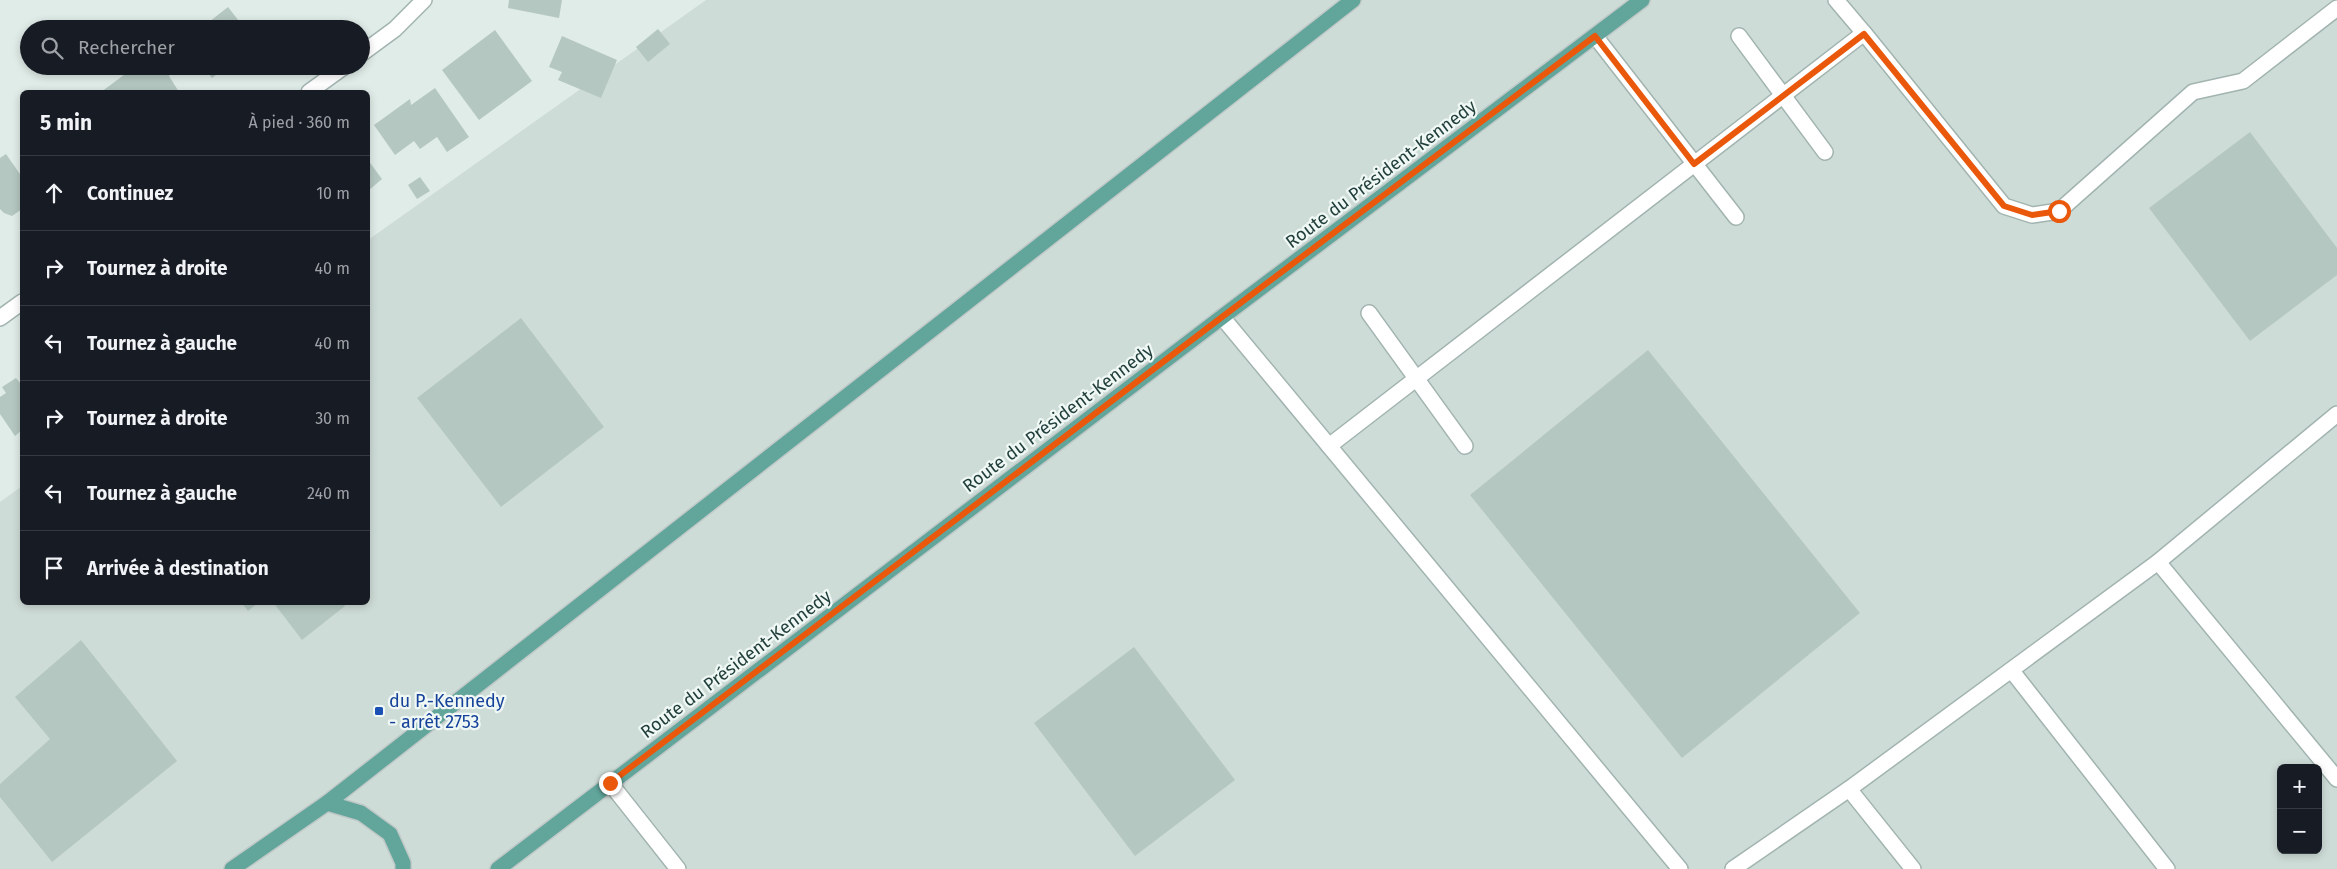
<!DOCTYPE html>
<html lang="fr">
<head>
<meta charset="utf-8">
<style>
	body { margin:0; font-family:"Fira Sans",sans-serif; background:#242831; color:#f1f3f6 }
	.controls { position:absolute; right:15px; bottom:15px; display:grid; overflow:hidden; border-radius:8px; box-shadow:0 2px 8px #0003 }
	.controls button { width:45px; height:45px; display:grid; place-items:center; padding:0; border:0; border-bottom:1px solid #363941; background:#171b24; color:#f1f3f6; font:25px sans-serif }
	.stop { position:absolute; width:15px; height:15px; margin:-11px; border:4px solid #ea580c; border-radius:50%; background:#fff }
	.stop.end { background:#ea580c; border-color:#fff; box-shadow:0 1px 5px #0008 }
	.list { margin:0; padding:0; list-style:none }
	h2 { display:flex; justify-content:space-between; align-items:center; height:65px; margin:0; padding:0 20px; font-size:21px }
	h2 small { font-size:16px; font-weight:400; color:#9ea1a6 }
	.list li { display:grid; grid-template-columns:32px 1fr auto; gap:15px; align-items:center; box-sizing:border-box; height:75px; padding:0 20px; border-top:1px solid #363941 }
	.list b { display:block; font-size:19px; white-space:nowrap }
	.list em { font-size:16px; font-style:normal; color:#9ea1a6 }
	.icon { flex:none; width:28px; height:28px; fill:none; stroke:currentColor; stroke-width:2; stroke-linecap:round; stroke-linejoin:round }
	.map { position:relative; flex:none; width:2337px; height:869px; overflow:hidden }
	.search { position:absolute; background:#171b24; box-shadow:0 2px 8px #0003; left:20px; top:20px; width:350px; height:55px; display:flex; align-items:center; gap:12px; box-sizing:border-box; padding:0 18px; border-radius:28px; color:#9ea1a6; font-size:19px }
	.panel { position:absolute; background:#171b24; box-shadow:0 2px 8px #0003; left:20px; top:90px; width:350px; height:515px; border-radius:8px }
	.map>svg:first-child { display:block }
</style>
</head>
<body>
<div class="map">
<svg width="2337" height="869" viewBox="0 0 2337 869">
	<rect width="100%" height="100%" fill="#e0ece8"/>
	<path fill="#cedcd7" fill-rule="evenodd" d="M 706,0 L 2337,0 L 2337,869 L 0,869 L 0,502 L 22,486 L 22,602 L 368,602 L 368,240 ZM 2281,768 L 2318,768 L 2318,850 L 2281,850 Z"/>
	<g fill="#b5c7c1">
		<path d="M 509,0 L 562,0 L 559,18 L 508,8 Z"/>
		<path d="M 228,7 L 245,29 L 200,29 Z"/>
		<path d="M 658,29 L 670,44 L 648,62 L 636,47 Z"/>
		<path d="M 495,30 L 532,81 L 479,120 L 442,70 Z"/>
		<path d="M 562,36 L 617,60 L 601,98 L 558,80 L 562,72 L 549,67 Z"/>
		<path d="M 136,66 L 172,66 L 169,76 L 179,92 L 101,92 Z"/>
		<path d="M 203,66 L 227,66 L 212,78 Z"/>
		<path d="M 435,88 L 469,137 L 447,152 L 437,137 L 420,149 L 414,141 L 395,155 L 374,125 L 410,99 L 411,105 Z"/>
		<path d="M 2250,132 L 2337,248 L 2337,275 L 2250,341 L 2149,208 Z"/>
		<path d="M 6,154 L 22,177 L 22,209 L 12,216 L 4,213 L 0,209 L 0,158 Z"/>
		<path d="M 368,160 L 382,179 L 368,191 Z"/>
		<path d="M 420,177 L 430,191 L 417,199 L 408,185 Z"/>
		<path d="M 521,318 L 604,427 L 501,507 L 417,398 Z"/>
		<path d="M 1648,350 L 1860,613 L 1682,758 L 1470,495 Z"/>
		<path d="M 16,378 L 20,383 L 22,381 L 22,430 L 15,436 L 0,414 L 0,397 L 6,393 L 2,387 Z"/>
		<path d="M 241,602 L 259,602 L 248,611 Z"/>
		<path d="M 273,602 L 342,602 L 345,606 L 302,640 Z"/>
		<path d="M 81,640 L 177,761 L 52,862 L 0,797 L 0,784 L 50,739 L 15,697 Z"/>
		<path d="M 1134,647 L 1235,780 L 1135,856 L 1034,723 Z"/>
	</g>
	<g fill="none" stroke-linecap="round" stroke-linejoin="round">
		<defs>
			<g id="minor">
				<path d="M 1836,0 L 1864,33"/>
				<path d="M 1595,36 L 1736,217"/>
				<path d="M 1739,36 L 1825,152"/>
				<path d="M 361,54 L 395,29 L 424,0"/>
				<path d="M 309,92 L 345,66"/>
				<path d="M 1369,313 L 1465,446"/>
				<path d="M 1222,317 L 1680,869"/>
				<path d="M 0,318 L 22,302"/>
				<path d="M 1329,446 L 1864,33 L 2004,206 L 2032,215 L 2059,211 L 2193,92 L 2243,81 L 2337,8"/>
				<path d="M 2158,562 L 2337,779"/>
				<path d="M 2012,671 L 2167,869"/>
				<path d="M 610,783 L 678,869"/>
				<path d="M 1849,789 L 1913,869"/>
				<path d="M 1733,869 L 1849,789 L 2158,562 L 2337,414"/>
			</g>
			<g id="major">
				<path d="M 327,803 L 361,813 L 390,834 L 403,863 L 403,869"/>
				<path d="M 232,869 L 327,803 L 1353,0"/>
				<path d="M 498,869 L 1222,317 L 1642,0"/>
			</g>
		</defs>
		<use href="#minor" stroke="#a2b4b0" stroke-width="18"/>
		<use href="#major" stroke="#c0c9c8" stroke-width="18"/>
		<use href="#minor" stroke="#fff" stroke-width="15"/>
		<use href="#major" stroke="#61a59b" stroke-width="15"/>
	</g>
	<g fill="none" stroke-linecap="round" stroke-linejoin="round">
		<path stroke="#ea580c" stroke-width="6" d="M 610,783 L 1222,317 L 1595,36 L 1694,164 L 1864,34 L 2004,206 L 2032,215 L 2059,211"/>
	</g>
	<rect fill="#1a4fb4" stroke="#f0f8f5" stroke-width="2" x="374" y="706" width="10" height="10" rx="2.5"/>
	<g text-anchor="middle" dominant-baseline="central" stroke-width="4.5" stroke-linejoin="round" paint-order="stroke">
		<g font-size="18" fill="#1f3d39" stroke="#f0f8f5">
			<text transform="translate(1381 174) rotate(-37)">Route du Président-Kennedy</text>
			<text transform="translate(1058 418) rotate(-37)">Route du Président-Kennedy</text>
			<text transform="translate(736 664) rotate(-37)">Route du Président-Kennedy</text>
		</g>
		<g font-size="18" fill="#164399" stroke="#f0f8f5" text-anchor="start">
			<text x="389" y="701">du P.-Kennedy<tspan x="389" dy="21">- arrêt 2753</tspan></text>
		</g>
	</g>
</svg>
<div class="controls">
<button>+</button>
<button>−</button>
</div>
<div class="stop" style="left:2059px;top:211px"></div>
<div class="stop end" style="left:610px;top:783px"></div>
<div class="search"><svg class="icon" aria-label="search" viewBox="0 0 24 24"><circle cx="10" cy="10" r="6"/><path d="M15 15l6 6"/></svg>Rechercher</div>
<section class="panel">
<h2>5 min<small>À pied · 360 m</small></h2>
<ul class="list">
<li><svg class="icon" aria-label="ahead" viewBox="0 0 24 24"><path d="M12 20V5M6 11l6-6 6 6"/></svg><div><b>Continuez</b></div><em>10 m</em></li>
<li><svg class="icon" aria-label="right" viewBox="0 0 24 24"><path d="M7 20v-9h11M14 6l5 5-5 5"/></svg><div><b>Tournez à droite</b></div><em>40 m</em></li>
<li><svg class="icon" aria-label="left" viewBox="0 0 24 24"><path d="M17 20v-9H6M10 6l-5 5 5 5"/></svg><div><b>Tournez à gauche</b></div><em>40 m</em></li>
<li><svg class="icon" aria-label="right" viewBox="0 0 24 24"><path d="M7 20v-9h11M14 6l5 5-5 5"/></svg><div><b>Tournez à droite</b></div><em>30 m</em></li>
<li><svg class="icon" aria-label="left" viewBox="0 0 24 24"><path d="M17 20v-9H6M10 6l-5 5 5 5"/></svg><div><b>Tournez à gauche</b></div><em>240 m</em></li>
<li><svg class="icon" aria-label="arrive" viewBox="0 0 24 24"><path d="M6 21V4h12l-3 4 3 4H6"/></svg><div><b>Arrivée à destination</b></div></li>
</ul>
</section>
</div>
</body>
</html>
